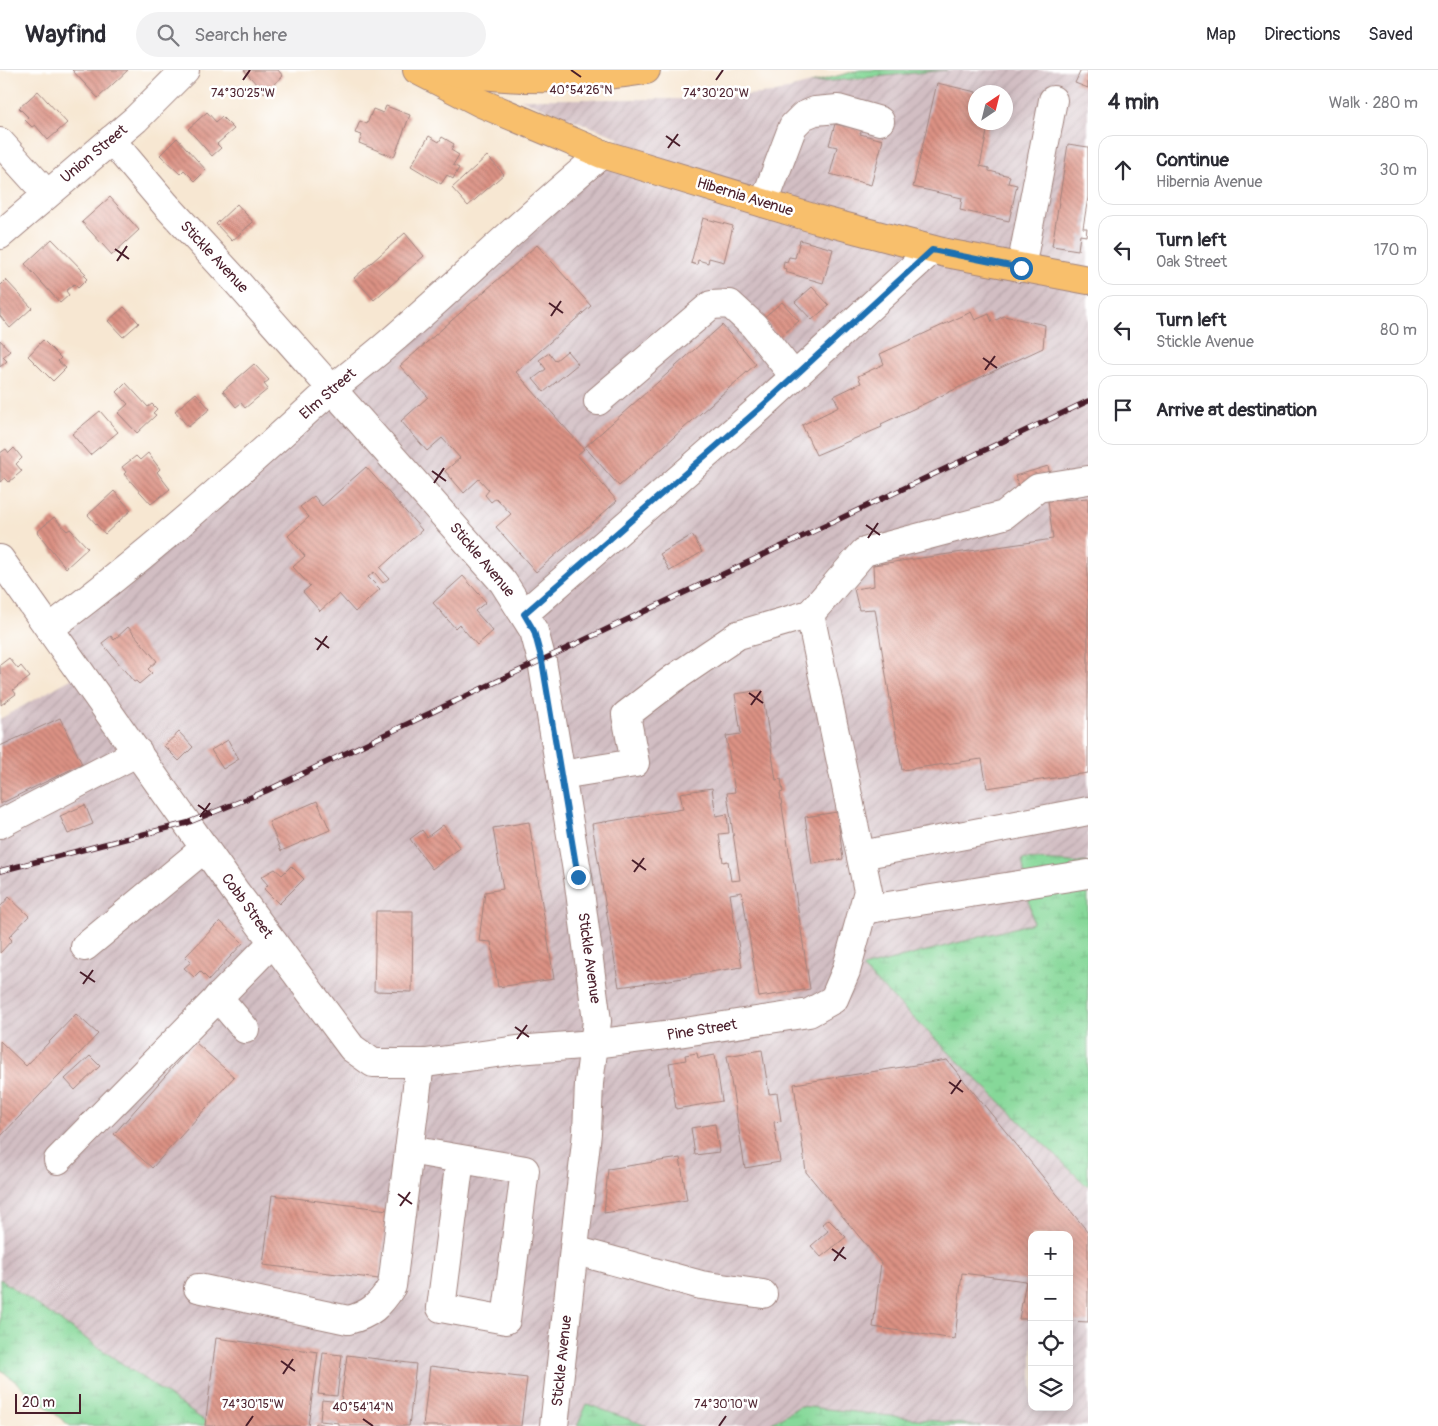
<!DOCTYPE html>
<html lang="en">
<head>
<meta charset="utf-8">
<style>
	body { margin:0; font-family:Pangolin,sans-serif; background:#f2f2f3; color:#2b2b33 }
	.controls { position:absolute; right:15px; bottom:15px; display:grid; overflow:hidden; border-radius:10px; box-shadow:0 2px 12px #0003 }
	.controls button { width:45px; height:45px; display:grid; place-items:center; padding:0; border:0; border-bottom:1px solid #e1e1e2; background:#fff; color:#2b2b33; font:25px sans-serif }
	.compass { position:absolute; left:968px; top:15px; width:45px; height:45px; border-radius:50%; background:#fff; box-shadow:0 2px 12px #0003; rotate:35deg }
	.scale { position:absolute; left:15px; bottom:12px; width:66px; box-sizing:border-box; padding-left:5px; border:2px solid #4a1f2b; border-top:0; font-size:14px; line-height:18px; white-space:nowrap; color:#4a1f2b; -webkit-text-stroke:4px #fff; paint-order:stroke }
	.stop { position:absolute; width:15px; height:15px; margin:-11px; border:4px solid #1f6fb2; border-radius:50%; background:#fff }
	.stop.end { background:#1f6fb2; border-color:#fff; box-shadow:0 1px 5px #0008 }
	.list { margin:0; padding:0; list-style:none }
	h2 { display:flex; justify-content:space-between; align-items:center; height:65px; margin:0; padding:0 20px; font-size:21px }
	h2 small { font-size:16px; font-weight:400; color:#7c7c81 }
	.list li { display:grid; grid-template-columns:32px 1fr auto; gap:15px; align-items:center; box-sizing:border-box; height:70px; margin:0 10px 10px; padding:0 10px; border:1px solid #e1e1e2; border-radius:15px }
	.list b { display:block; font-size:19px; white-space:nowrap }
	.list p { margin:0; font-size:16px; white-space:nowrap; color:#7c7c81 }
	.list em { font-size:16px; font-style:normal; color:#7c7c81 }
	.icon { flex:none; width:28px; height:28px; fill:none; stroke:currentColor; stroke-width:2; stroke-linecap:round; stroke-linejoin:round }
	.map { position:relative; flex:none; width:1088px; height:1356px; overflow:hidden }
	header { display:flex; align-items:center; gap:30px; box-sizing:border-box; height:70px; padding:0 25px; background:#fff; border-bottom:1px solid #e1e1e2 }
	header strong { font-size:24px }
	nav { display:flex; gap:28px; margin-inline-start:auto; font-size:18px }
	.search { width:350px; height:45px; background:#f2f2f3; display:flex; align-items:center; gap:12px; box-sizing:border-box; padding:0 18px; border-radius:28px; color:#7c7c81; font-size:19px }
	main { display:flex }
	aside { flex:1; background:#fff }
	.map>svg:first-child { display:block }
</style>
</head>
<body>
<header>
<strong>Wayfind</strong>
<div class="search"><svg class="icon" aria-label="search" viewBox="0 0 24 24"><circle cx="10" cy="10" r="6"/><path d="M15 15l6 6"/></svg>Search here</div>
<nav><a>Map</a><a>Directions</a><a>Saved</a></nav>
</header>
<main>
<div class="map">
<svg width="1088" height="1356" viewBox="0 0 1088 1356">
	<defs>
		<pattern id="industrial-furrows" width="10" height="10" patternUnits="userSpaceOnUse" patternTransform="scale(1.25)"><rect width="10" height="10" fill="#d2bec3"/><path d="M-1 1l2-2M0 10L10 0M9 11l2-2" fill="none" stroke="#b6a3a8"/></pattern>
		<pattern id="wetland-marsh" width="20" height="14" patternUnits="userSpaceOnUse" patternTransform="scale(1.25)"><rect width="20" height="14" fill="#86d899"/><path d="M1 5h8M5 5V1M11 12h8M15 12V8" fill="none" stroke="#75b984"/></pattern>
		<pattern id="building-back-hatch" width="6" height="6" patternUnits="userSpaceOnUse" patternTransform="scale(1.25)"><rect width="6" height="6" fill="#dc9284"/><path d="M-1 5l2 2M0 0l6 6M5-1l2 2" fill="none" stroke="#b4776c"/></pattern>
	</defs>
	<rect width="100%" height="100%" fill="#fff"/>
	<filter id="ink" filterUnits="userSpaceOnUse"><feTurbulence type="fractalNoise" baseFrequency=".02" numOctaves="2"/><feDisplacementMap in="SourceGraphic" scale="10" xChannelSelector="R" yChannelSelector="G"/><feConvolveMatrix kernelMatrix="1 2 1 2 8 2 1 2 1" color-interpolation-filters="sRGB"/></filter>
	<filter id="wash" filterUnits="userSpaceOnUse"><feTurbulence type="fractalNoise" baseFrequency=".0096" numOctaves="4" result="noise"/><feDisplacementMap in="SourceGraphic" scale="20" xChannelSelector="R" yChannelSelector="G"/><feGaussianBlur stdDeviation="1.12" result="paint"/><feColorMatrix in="noise" values="0 0 0 0 0 0 0 0 0 0 0 0 0 0 0 0 0 1.4 0 .05"/><feComposite in="paint" operator="in"/></filter>
	<g filter="url(#wash)">
		<rect width="100%" height="100%" fill="#f7e7d2"/>
		<path fill="url(#industrial-furrows)" fill-rule="evenodd" d="M 947,0 L 1088,0 L 1088,793 L 1023,789 L 1033,853 L 863,898 L 1088,1117 L 1088,1356 L 981,1356 L 800,1336 L 767,1356 L 647,1356 L 587,1334 L 583,1356 L 212,1356 L 0,1209 L 0,649 L 85,601 L 59,562 L 620,68 L 520,29 L 687,29 L 773,23 L 811,13 ZM 976,22 L 1006,22 L 1006,52 L 976,52 ZM 1032,1165 L 1069,1165 L 1069,1337 L 1032,1337 Z"/>
		<g fill="url(#wetland-marsh)" stroke="#687c62">
			<path d="M 860,0 L 947,0 L 811,13 Z"/>
			<path d="M 1022,789 L 1088,793 L 1088,1117 L 862,898 L 1033,853 Z"/>
			<path d="M 0,1209 L 212,1356 L 70,1356 L 0,1299 Z"/>
			<path d="M 587,1334 L 647,1356 L 577,1356 Z"/>
			<path d="M 800,1336 L 981,1356 L 767,1356 Z"/>
		</g>
		<g id="blocks">
			<g fill="url(#building-back-hatch)">
				<path d="M 72,0 L 128,0 L 98,28 Z"/>
				<path d="M 244,0 L 278,0 L 283,6 L 264,23 Z"/>
				<path d="M 1081,0 L 1088,0 L 1088,18 L 1075,13 Z"/>
				<path d="M 937,13 L 976,22 L 976,52 L 989,52 L 980,96 L 989,98 L 989,101 L 1010,106 L 1008,113 L 1017,115 L 1009,151 L 960,140 L 962,128 L 913,117 Z"/>
				<path d="M 38,21 L 67,53 L 48,70 L 35,55 L 32,57 L 25,50 L 28,47 L 19,38 Z"/>
				<path d="M 386,36 L 410,45 L 394,87 L 359,73 L 362,65 L 355,63 L 360,51 L 367,54 L 373,39 L 383,43 Z"/>
				<path d="M 207,42 L 216,52 L 222,47 L 234,59 L 217,74 L 221,78 L 212,86 L 188,59 Z"/>
				<path d="M 835,54 L 862,60 L 860,64 L 883,70 L 871,115 L 830,104 L 837,77 L 829,75 Z"/>
				<path d="M 429,66 L 439,72 L 442,67 L 454,74 L 451,80 L 459,85 L 453,95 L 459,98 L 453,109 L 447,105 L 441,114 L 411,96 Z"/>
				<path d="M 177,68 L 206,100 L 195,111 L 184,100 L 180,104 L 160,85 Z"/>
				<path d="M 1068,74 L 1088,77 L 1088,127 L 1083,158 L 1087,158 L 1086,166 L 1080,165 L 1078,180 L 1052,176 Z"/>
				<path d="M 487,86 L 504,104 L 468,136 L 452,118 Z"/>
				<path d="M 110,127 L 139,160 L 112,185 L 82,152 Z"/>
				<path d="M 237,134 L 253,152 L 232,171 L 216,154 Z"/>
				<path d="M 703,148 L 733,156 L 724,192 L 709,188 L 708,193 L 698,190 L 697,195 L 691,193 Z"/>
				<path d="M 405,163 L 424,186 L 374,230 L 354,208 Z"/>
				<path d="M 52,169 L 86,204 L 84,206 L 87,209 L 78,218 L 74,214 L 66,221 L 69,225 L 60,233 L 25,194 Z"/>
				<path d="M 800,170 L 833,179 L 823,213 L 785,202 L 786,199 L 783,198 L 784,191 L 787,192 L 789,187 L 795,188 Z"/>
				<path d="M 537,175 L 591,236 L 516,302 L 584,379 L 577,385 L 617,431 L 536,502 L 496,457 L 511,444 L 496,428 L 491,432 L 485,425 L 489,420 L 479,409 L 464,423 L 445,401 L 460,388 L 442,368 L 427,381 L 401,351 L 428,327 L 400,296 Z"/>
				<path d="M 6,210 L 32,238 L 10,258 L 0,246 L 0,216 Z"/>
				<path d="M 812,217 L 829,235 L 812,250 L 795,232 Z"/>
				<path d="M 782,232 L 799,251 L 779,268 L 763,248 Z"/>
				<path d="M 124,237 L 139,253 L 123,267 L 108,251 Z"/>
				<path d="M 971,242 L 975,250 L 989,244 L 992,252 L 1004,246 L 1045,255 L 1043,278 L 881,354 L 882,357 L 816,385 L 802,355 L 839,337 L 834,326 L 861,313 L 858,306 L 884,294 L 880,284 Z"/>
				<path d="M 722,255 L 756,294 L 619,416 L 585,377 Z"/>
				<path d="M 0,270 L 10,281 L 3,287 L 7,291 L 0,297 Z"/>
				<path d="M 43,270 L 61,288 L 58,291 L 66,298 L 53,311 L 28,286 Z"/>
				<path d="M 567,281 L 578,294 L 544,322 L 533,309 L 546,299 L 539,290 L 549,283 L 555,291 Z"/>
				<path d="M 254,294 L 269,310 L 264,314 L 268,319 L 245,338 L 241,333 L 236,337 L 223,321 Z"/>
				<path d="M 126,313 L 148,337 L 152,334 L 157,339 L 153,343 L 156,345 L 137,363 L 118,343 L 128,334 L 117,322 Z"/>
				<path d="M 196,323 L 210,339 L 188,357 L 175,341 Z"/>
				<path d="M 100,341 L 118,362 L 90,385 L 72,364 Z"/>
				<path d="M 14,378 L 22,388 L 16,394 L 22,401 L 9,412 L 5,408 L 0,412 L 0,383 L 6,379 L 9,383 Z"/>
				<path d="M 148,383 L 160,399 L 157,402 L 170,419 L 151,434 L 124,404 L 126,402 L 122,397 L 136,386 L 140,390 Z"/>
				<path d="M 1048,396 L 1051,409 L 1019,418 L 1015,406 Z"/>
				<path d="M 366,397 L 422,460 L 380,498 L 389,508 L 383,513 L 374,502 L 368,507 L 380,519 L 355,542 L 339,524 L 320,541 L 303,522 L 310,516 L 293,497 L 305,486 L 288,466 L 309,447 L 300,437 L 314,426 L 322,436 Z"/>
				<path d="M 114,421 L 131,440 L 105,464 L 88,445 Z"/>
				<path d="M 1088,428 L 1088,703 L 987,718 L 982,689 L 902,700 L 875,539 L 859,540 L 854,519 L 874,516 L 873,495 L 1053,469 L 1048,431 Z"/>
				<path d="M 54,447 L 67,461 L 70,459 L 88,478 L 66,498 L 37,462 Z"/>
				<path d="M 692,465 L 702,482 L 670,501 L 660,484 Z"/>
				<path d="M 463,506 L 486,532 L 475,541 L 493,561 L 477,575 L 459,554 L 455,558 L 433,533 Z"/>
				<path d="M 128,557 L 157,591 L 148,599 L 152,603 L 139,614 L 136,611 L 134,612 L 102,573 L 111,566 L 114,570 Z"/>
				<path d="M 9,588 L 18,599 L 21,596 L 30,607 L 13,620 L 16,624 L 1,635 L 0,595 Z"/>
				<path d="M 762,620 L 776,710 L 781,709 L 783,722 L 780,723 L 810,919 L 759,927 L 742,822 L 730,824 L 742,897 L 691,905 L 691,907 L 619,917 L 592,754 L 683,739 L 680,723 L 712,718 L 716,746 L 727,744 L 729,763 L 719,764 L 723,792 L 728,791 L 731,811 L 740,810 L 727,723 L 735,722 L 726,666 L 741,664 L 735,624 Z"/>
				<path d="M 60,648 L 82,694 L 0,734 L 0,676 Z"/>
				<path d="M 179,662 L 193,677 L 179,691 L 164,676 Z"/>
				<path d="M 228,670 L 239,689 L 223,699 L 211,680 Z"/>
				<path d="M 317,731 L 330,760 L 281,781 L 269,752 Z"/>
				<path d="M 85,735 L 93,754 L 68,764 L 60,746 Z"/>
				<path d="M 837,742 L 843,789 L 812,794 L 805,747 Z"/>
				<path d="M 529,752 L 554,909 L 498,917 L 491,872 L 479,871 L 485,822 L 503,819 L 493,758 Z"/>
				<path d="M 443,755 L 460,778 L 432,799 L 410,769 L 422,760 L 427,767 Z"/>
				<path d="M 291,796 L 304,809 L 279,834 L 264,819 L 268,815 L 261,807 L 275,799 L 282,805 Z"/>
				<path d="M 9,827 L 29,846 L 9,867 L 12,870 L 0,883 L 0,837 Z"/>
				<path d="M 376,841 L 413,841 L 412,922 L 374,921 Z"/>
				<path d="M 220,851 L 243,873 L 209,910 L 200,901 L 194,907 L 184,898 L 191,892 L 185,887 Z"/>
				<path d="M 76,944 L 98,964 L 0,1067 L 0,971 L 26,996 Z"/>
				<path d="M 195,972 L 234,1007 L 152,1098 L 114,1064 Z"/>
				<path d="M 762,980 L 769,1024 L 777,1023 L 781,1051 L 774,1052 L 780,1092 L 745,1098 L 727,986 Z"/>
				<path d="M 697,983 L 698,988 L 715,985 L 722,1031 L 676,1039 L 669,993 L 686,990 L 685,985 Z"/>
				<path d="M 90,986 L 100,996 L 75,1020 L 65,1009 Z"/>
				<path d="M 947,990 L 1088,1162 L 1088,1252 L 1069,1251 L 1069,1165 L 1032,1165 L 1032,1249 L 1019,1249 L 1026,1211 L 962,1203 L 955,1269 L 873,1257 L 881,1193 L 806,1102 L 794,1014 Z"/>
				<path d="M 715,1054 L 719,1082 L 695,1085 L 691,1058 Z"/>
				<path d="M 680,1088 L 687,1130 L 604,1143 L 608,1099 Z"/>
				<path d="M 272,1125 L 388,1140 L 379,1209 L 263,1195 Z"/>
				<path d="M 828,1149 L 846,1167 L 821,1187 L 811,1176 L 828,1161 L 822,1154 Z"/>
				<path d="M 216,1268 L 318,1282 L 308,1356 L 205,1356 Z"/>
				<path d="M 323,1283 L 342,1285 L 337,1326 L 318,1324 Z"/>
				<path d="M 347,1285 L 416,1294 L 409,1356 L 339,1356 L 339,1353 L 320,1351 L 322,1330 L 341,1332 Z"/>
				<path d="M 430,1296 L 527,1308 L 521,1356 L 423,1356 Z"/>
				<path d="M 316,1353 L 328,1355 L 328,1356 L 315,1356 Z"/>
			</g>
		</g>
	</g>
	<g filter="url(#ink)">
		<use href="#blocks" fill-opacity="0" stroke="#a0837e" stroke-width="1"/>
		<g fill="none" stroke-linecap="round" stroke-linejoin="round">
			<defs>
				<g id="minor">
					<path d="M 111,70 L 166,135 L 236,211 L 503,512 L 534,561 L 542,591 L 578,807 L 597,951 L 589,1013 L 587,1063 L 554,1356"/>
					<path d="M 0,72 L 47,124"/>
					<path d="M 764,133 L 793,56 L 803,46 L 815,41 L 838,39 L 880,51"/>
					<path d="M 0,165 L 136,49 L 185,0"/>
					<path d="M 1021,198 L 1053,30"/>
					<path d="M 598,331 L 711,235 L 730,234 L 754,256 L 794,306"/>
					<path d="M 0,489 L 235,821 L 352,978 L 373,993 L 426,993 L 517,980 L 594,974 L 665,965 L 809,943 L 834,929 L 846,901 L 868,821 L 810,544 L 738,565 L 673,609 L 626,645 L 635,693 L 561,705"/>
					<path d="M 524,544 L 760,338 L 932,180"/>
					<path d="M 810,544 L 864,482 L 1004,445 L 1038,418 L 1088,410"/>
					<path d="M 50,558 C 143,489 229,412 315,334 C 339,312 366,293 390,272 C 462,210 529,144 602,84"/>
					<path d="M 0,754 L 138,682"/>
					<path d="M 861,785 L 1088,741"/>
					<path d="M 863,840 L 1088,804"/>
					<path d="M 85,877 L 205,778"/>
					<path d="M 218,927 L 245,959"/>
					<path d="M 409,1080 L 525,1100 L 506,1250 L 441,1238 L 460,1089"/>
					<path d="M 58,1090 L 273,872"/>
					<path d="M 574,1180 L 701,1215 L 763,1224"/>
					<path d="M 198,1218 L 348,1250 C 370,1245 380,1235 392,1216 L 420,993"/>
				</g>
				<g id="major">
					<path d="M 417,0 L 481,33 L 602,84 L 816,149 L 946,183 L 1088,210"/>
					<path d="M 442,0 C 509,11 578,11 646,0"/>
				</g>
			</defs>
			<use href="#minor" stroke="#a0837e" stroke-width="30"/>
			<use href="#major" stroke="#a0837e" stroke-width="30"/>
			<use href="#minor" stroke="#fff" stroke-width="28"/>
			<use href="#major" stroke="#f8bf6c" stroke-width="28"/>
			<defs>
				<path id="rail" d="M 0,801 L 187,753 L 266,721 L 1088,331"/>
			</defs>
			<use href="#rail" stroke="#4a1f2b" stroke-width="5.5"/>
			<use href="#rail" stroke="#fff" stroke-width="4" stroke-dasharray="11" stroke-linecap="butt"/>
		</g>
	</g>
	<g fill="none" stroke-linecap="round" stroke-linejoin="round" filter="url(#ink)">
		<path stroke="#1f6fb2" stroke-width="6" d="M 578,807 L 542,591 L 534,561 L 524,544 L 760,338 L 932,180 L 1021,198"/>
	</g>
	<path fill="none" stroke="#4a1f2b" stroke-width="2" d="M 571,0 L 581,7M 243,10 L 250,0M 716,10 L 723,0M 666,66 L 680,76M 668,78 L 678,64M 115,179 L 129,189M 117,191 L 127,176M 549,233 L 563,243M 551,246 L 561,231M 983,288 L 997,298M 985,300 L 995,286M 432,401 L 446,411M 434,413 L 444,398M 866,455 L 880,465M 868,468 L 878,453M 315,568 L 329,578M 317,580 L 327,566M 749,623 L 763,633M 751,635 L 761,621M 198,735 L 212,745M 200,747 L 210,733M 632,790 L 646,800M 634,802 L 644,788M 80,902 L 95,912M 83,914 L 93,900M 515,957 L 529,967M 517,969 L 527,955M 949,1012 L 963,1022M 951,1024 L 961,1010M 398,1124 L 412,1134M 400,1136 L 410,1122M 832,1179 L 846,1189M 834,1191 L 844,1177M 281,1291 L 295,1301M 283,1304 L 293,1289M 363,1349 L 373,1356M 246,1356 L 253,1346M 719,1356 L 726,1346"/>
	<g text-anchor="middle" dominant-baseline="central" stroke-width="5" stroke-linejoin="round" paint-order="stroke">
		<g font-size="15" fill="#4a1f2b" stroke="#fff">
			<text transform="translate(94 84) rotate(-40)">Union Street</text>
			<text transform="translate(745 127) rotate(17)">Hibernia Avenue</text>
			<text transform="translate(214 187) rotate(47)">Stickle Avenue</text>
			<text transform="translate(328 324) rotate(-41)">Elm Street</text>
			<text transform="translate(482 490) rotate(50)">Stickle Avenue</text>
			<text transform="translate(247 836) rotate(54)">Cobb Street</text>
			<text transform="translate(589 888) rotate(82)">Stickle Avenue</text>
			<text transform="translate(702 960) rotate(-9)">Pine Street</text>
			<text transform="translate(562 1291) rotate(-84)">Stickle Avenue</text>
		</g>
	</g>
	<g font-size="12" text-anchor="middle" fill="#4a1f2b" stroke="#fff" stroke-width="5" stroke-linejoin="round" paint-order="stroke">
		<text x="581" y="24">40°54'26"N</text>
		<text x="243" y="27">74°30'25"W</text>
		<text x="716" y="27">74°30'20"W</text>
		<text x="253" y="1338">74°30'15"W</text>
		<text x="726" y="1338">74°30'10"W</text>
		<text x="363" y="1341">40°54'14"N</text>
	</g>
</svg>
<div class="controls">
<button>+</button>
<button>−</button>
<button><svg class="icon" aria-label="locate" viewBox="0 0 24 24"><circle cx="12" cy="12" r="6"/><path d="M12 2v4M12 18v4M2 12h4M18 12h4"/></svg></button>
<button><svg class="icon" aria-label="layers" viewBox="0 0 24 24"><path d="M12 4l9 5-9 5-9-5zM3 14l9 5 9-5"/></svg></button>
</div>
<svg class="compass" viewBox="-18 -18 36 36"><path d="M0-13l5 13h-10z" fill="#e53935"/><path d="M0 13l5-13h-10z" fill="#7c7c81"/></svg>
<div class="scale">20 m</div>
<div class="stop" style="left:1021px;top:198px"></div>
<div class="stop end" style="left:578px;top:807px"></div>
</div>
<aside>
<h2>4 min<small>Walk · 280 m</small></h2>
<ul class="list">
<li><svg class="icon" aria-label="ahead" viewBox="0 0 24 24"><path d="M12 20V5M6 11l6-6 6 6"/></svg><div><b>Continue</b><p>Hibernia Avenue</p></div><em>30 m</em></li>
<li><svg class="icon" aria-label="left" viewBox="0 0 24 24"><path d="M17 20v-9H6M10 6l-5 5 5 5"/></svg><div><b>Turn left</b><p>Oak Street</p></div><em>170 m</em></li>
<li><svg class="icon" aria-label="left" viewBox="0 0 24 24"><path d="M17 20v-9H6M10 6l-5 5 5 5"/></svg><div><b>Turn left</b><p>Stickle Avenue</p></div><em>80 m</em></li>
<li><svg class="icon" aria-label="arrive" viewBox="0 0 24 24"><path d="M6 21V4h12l-3 4 3 4H6"/></svg><div><b>Arrive at destination</b></div></li>
</ul>
</aside>
</main>
</body>
</html>
